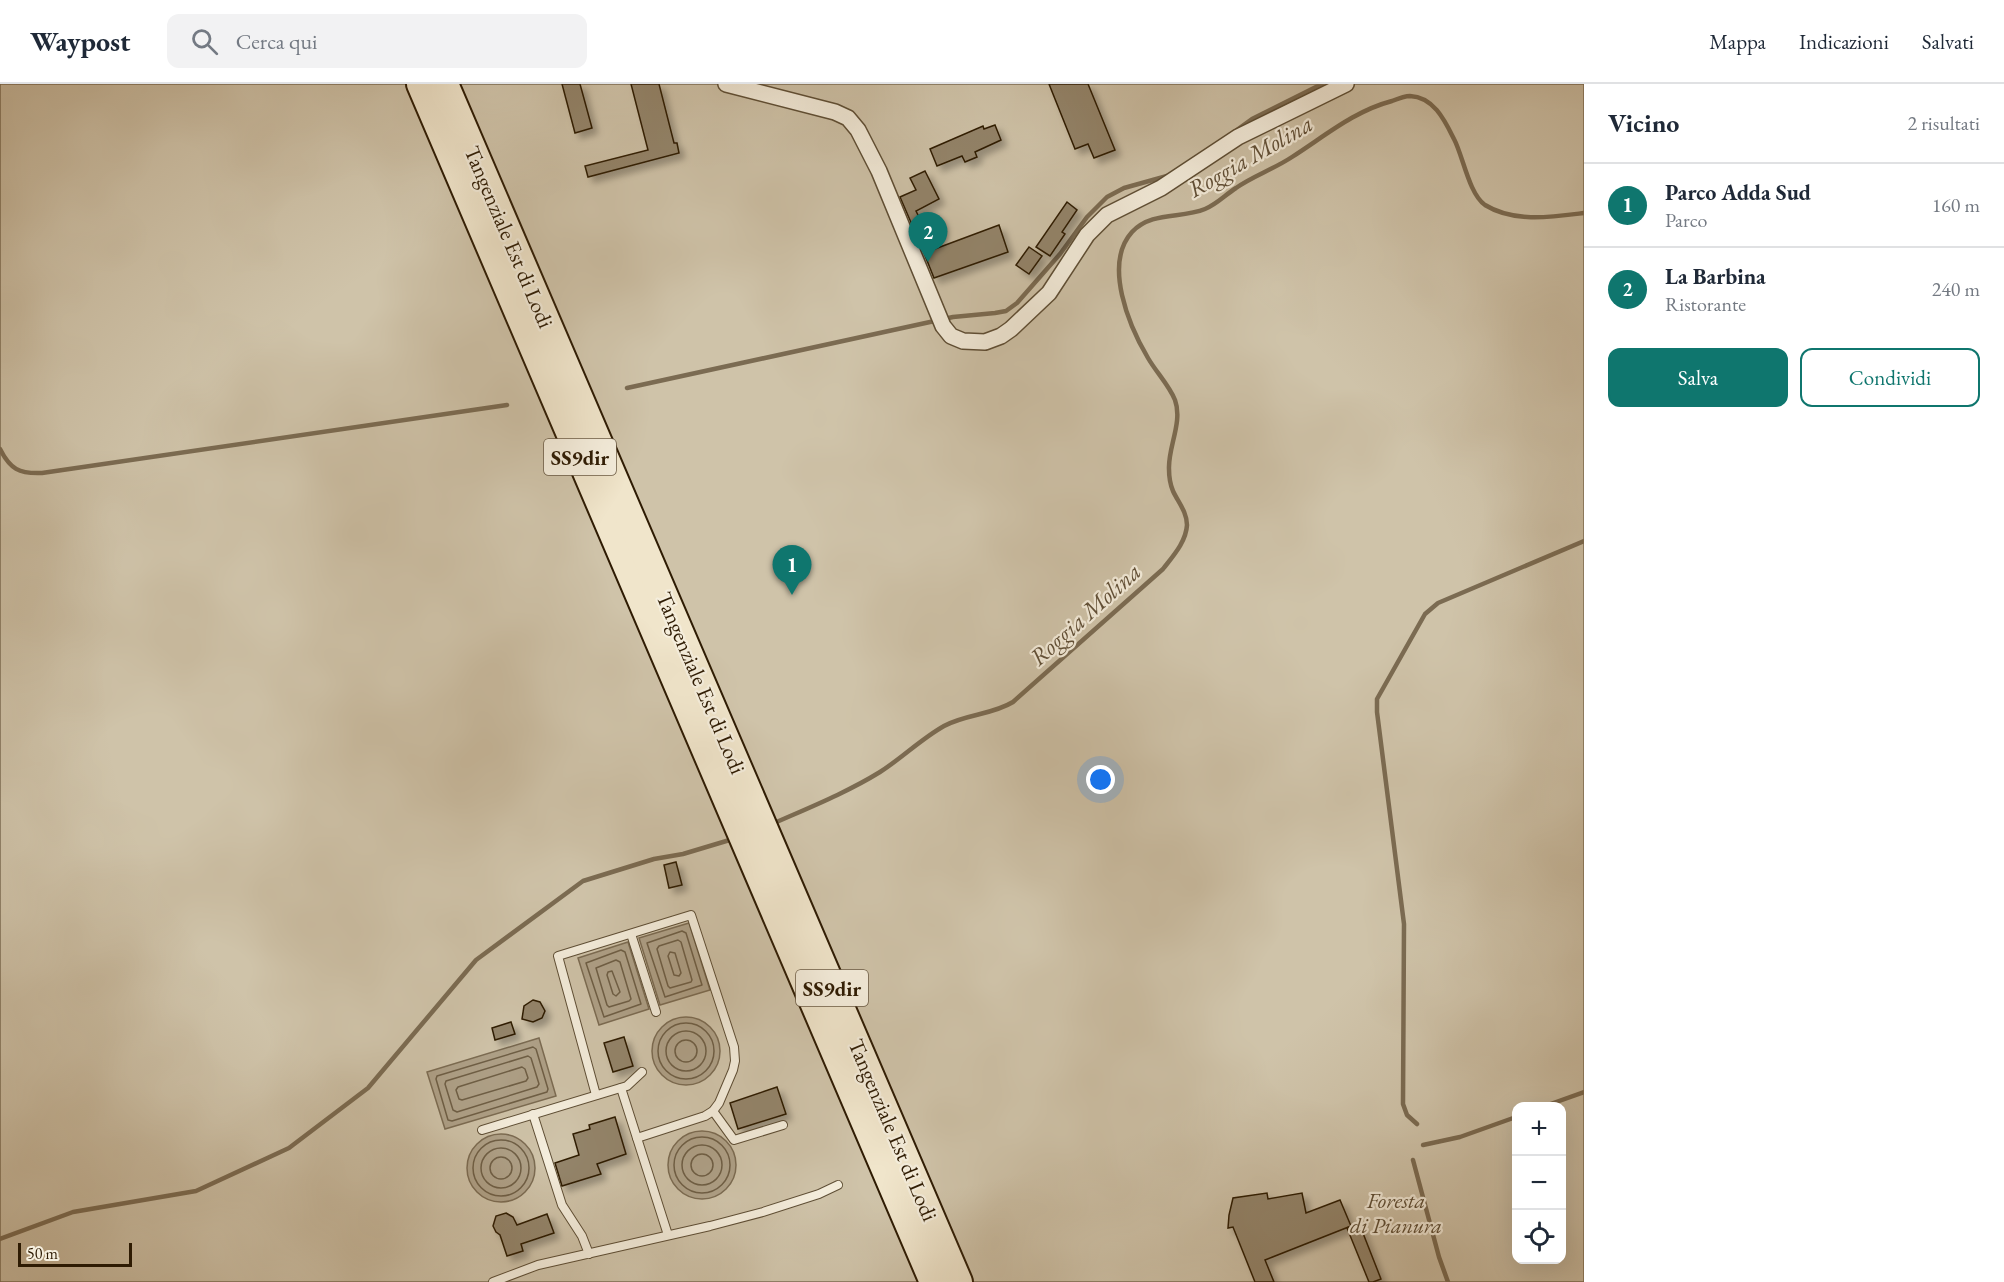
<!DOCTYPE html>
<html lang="it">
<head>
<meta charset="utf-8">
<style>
	body { margin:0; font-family:"EB Garamond",serif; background:#f2f2f3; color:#1f2937 }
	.controls { position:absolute; right:18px; bottom:18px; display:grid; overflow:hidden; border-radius:12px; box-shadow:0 6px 24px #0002 }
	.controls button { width:54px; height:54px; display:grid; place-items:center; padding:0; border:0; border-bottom:2px solid #e0e1e3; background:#fff; color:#1f2937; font:30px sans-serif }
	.scale { position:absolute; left:18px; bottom:15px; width:114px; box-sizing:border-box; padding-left:6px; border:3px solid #2e1b03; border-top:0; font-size:16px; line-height:21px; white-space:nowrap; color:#2e1b03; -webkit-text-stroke:4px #f5eedd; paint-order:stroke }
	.you { position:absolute; left:1101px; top:696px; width:21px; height:21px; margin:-15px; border:4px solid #fff; border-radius:50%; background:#1a73e8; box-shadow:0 0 0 9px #1a73e833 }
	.badge { display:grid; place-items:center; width:39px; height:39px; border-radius:50%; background:#0f766e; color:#fff; font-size:20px; font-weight:700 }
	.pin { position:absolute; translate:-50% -50px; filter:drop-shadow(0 2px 3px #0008) }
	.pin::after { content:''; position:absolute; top:32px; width:21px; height:18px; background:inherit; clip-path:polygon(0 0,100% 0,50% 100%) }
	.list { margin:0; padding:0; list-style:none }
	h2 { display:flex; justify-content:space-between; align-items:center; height:78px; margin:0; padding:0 24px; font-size:26px }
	h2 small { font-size:20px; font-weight:400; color:#747a83 }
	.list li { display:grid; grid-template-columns:39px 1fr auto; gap:18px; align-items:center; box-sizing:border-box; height:84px; padding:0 24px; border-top:2px solid #e0e1e3 }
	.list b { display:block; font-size:22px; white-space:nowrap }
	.list p { margin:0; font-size:20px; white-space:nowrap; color:#747a83 }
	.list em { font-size:20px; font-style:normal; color:#747a83 }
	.actions { display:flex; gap:12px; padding:18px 24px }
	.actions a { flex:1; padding:14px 0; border:2px solid #0f766e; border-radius:12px; text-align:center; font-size:21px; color:#0f766e }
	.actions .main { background:#0f766e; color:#fff }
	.icon { flex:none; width:33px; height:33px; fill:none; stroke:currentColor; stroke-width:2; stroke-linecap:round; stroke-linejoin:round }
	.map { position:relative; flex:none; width:1584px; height:1198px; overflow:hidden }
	header { display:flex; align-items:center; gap:36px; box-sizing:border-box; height:84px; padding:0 30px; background:#fff; border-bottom:2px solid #e0e1e3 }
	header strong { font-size:28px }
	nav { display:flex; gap:33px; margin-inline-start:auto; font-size:21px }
	.search { width:420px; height:54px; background:#f2f2f3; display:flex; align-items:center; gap:15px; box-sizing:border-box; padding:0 21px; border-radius:12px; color:#747a83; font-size:22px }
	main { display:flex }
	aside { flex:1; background:#fff }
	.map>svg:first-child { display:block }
</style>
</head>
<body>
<header>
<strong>Waypost</strong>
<div class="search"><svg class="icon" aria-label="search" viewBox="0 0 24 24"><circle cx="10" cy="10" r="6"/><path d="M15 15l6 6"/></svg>Cerca qui</div>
<nav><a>Mappa</a><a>Indicazioni</a><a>Salvati</a></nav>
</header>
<main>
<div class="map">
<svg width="1584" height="1198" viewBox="0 0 1584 1198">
	<defs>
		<filter id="shadow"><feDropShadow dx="5.5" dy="5.5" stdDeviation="3" flood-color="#0004"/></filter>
	</defs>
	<rect width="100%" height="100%" fill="#f0e5cb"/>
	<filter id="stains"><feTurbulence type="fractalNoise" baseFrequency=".00333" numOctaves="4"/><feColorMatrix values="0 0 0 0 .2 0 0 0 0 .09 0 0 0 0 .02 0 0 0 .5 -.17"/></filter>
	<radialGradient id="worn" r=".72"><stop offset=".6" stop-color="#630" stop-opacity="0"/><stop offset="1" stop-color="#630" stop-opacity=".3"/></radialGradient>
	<path fill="#cfc3a9" stroke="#7e6f56" stroke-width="1.5" fill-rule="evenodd" d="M 0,0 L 1584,0 L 1584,1198 L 0,1198 ZM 1516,1022 L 1562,1022 L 1562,1176 L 1516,1176 Z"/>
	<g fill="#aea087" stroke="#7b6b52" stroke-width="1.5">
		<path d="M 689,839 L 710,906 L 660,921 L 639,854 Z"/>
		<path d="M 628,858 L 649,925 L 599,941 L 578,874 Z"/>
		<circle cx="686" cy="967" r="34"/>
		<path d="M 539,954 L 556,1012 L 445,1045 L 427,988 Z"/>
		<circle cx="702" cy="1081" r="34"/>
		<circle cx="501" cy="1084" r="34"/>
	</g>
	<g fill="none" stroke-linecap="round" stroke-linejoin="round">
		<g stroke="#6e5e45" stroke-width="1.5">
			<path d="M 682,847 L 686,849 L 702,901 L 665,913 L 647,859 Z"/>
			<path d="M 678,856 L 681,858 L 692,896 L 691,898 L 670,904 L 668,902 L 657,865 L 659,862 Z"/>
			<path d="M 621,866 L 625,868 L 641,920 L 604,933 L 586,879 Z"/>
			<path d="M 670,868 L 675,869 L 681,889 L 679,892 L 674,891 L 668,872 Z"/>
			<path d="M 616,876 L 620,878 L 631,915 L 629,917 L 609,923 L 607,921 L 596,884 Z"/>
			<path d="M 612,887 L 620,908 L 616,912 L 613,910 L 607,891 L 608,888 Z"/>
			<circle cx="686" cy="967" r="28"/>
			<circle cx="686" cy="967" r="20"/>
			<circle cx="686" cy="967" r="11"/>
			<path d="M 533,963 L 536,965 L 548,1005 L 547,1008 L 452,1037 L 448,1036 L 436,995 L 437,992 Z"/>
			<path d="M 528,972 L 531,974 L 539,1000 L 537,1003 L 457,1028 L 453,1026 L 445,1000 L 446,997 Z"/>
			<path d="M 522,983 L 525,985 L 528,994 L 526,997 L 462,1016 L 459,1015 L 456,1006 L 458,1003 Z"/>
			<circle cx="702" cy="1081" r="28"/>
			<circle cx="501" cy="1084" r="28"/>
			<circle cx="702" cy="1081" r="20"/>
			<circle cx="501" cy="1084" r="20"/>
			<circle cx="702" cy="1081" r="11"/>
			<circle cx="501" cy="1084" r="11"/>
		</g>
		<g stroke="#7b6b52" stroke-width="4.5">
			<path d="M 1234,48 L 1252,35 L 1322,0"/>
			<path d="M 627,304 L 953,233 L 995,229 L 1006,227 L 1017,219 L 1060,170 L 1087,133 L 1107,113 L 1124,104 L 1167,92"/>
			<path d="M 0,365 C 10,385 19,390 42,389 L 507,321"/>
			<path d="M 772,740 C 808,724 846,709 880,688 C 902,674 921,655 944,642 C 966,630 992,631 1013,618 L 1163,485 C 1173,472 1186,458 1187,441 C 1187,428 1178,418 1173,407 C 1170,400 1169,392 1169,385 C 1168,363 1183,338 1175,316 C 1169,301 1156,288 1148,274 C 1129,242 1103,180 1132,148 C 1152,127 1181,135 1205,125 C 1217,120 1225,111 1236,104 C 1253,92 1274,85 1292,73 C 1325,52 1354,27 1392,17 C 1397,15 1405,12 1410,12 C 1434,13 1445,37 1454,55 C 1463,72 1469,110 1485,121 C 1514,139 1552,133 1584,129"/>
			<path d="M 1545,1022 L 1584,1008"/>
			<path d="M 1417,1040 L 1407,1031 L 1403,1020 L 1404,840 L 1377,628 L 1377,615 L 1425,530 L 1438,519 L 1584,457"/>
			<path d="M 1423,1061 L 1460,1053 L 1516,1033"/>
			<path d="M 1413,1076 L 1439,1173 L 1448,1198"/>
			<path d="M 0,1155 L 73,1128 L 196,1107 L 289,1064 L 368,1004 L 476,876 L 583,797 L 654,775 L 683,770 L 733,755"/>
		</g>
	</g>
	<g fill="#93846b" stroke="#2e1b03" stroke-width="1.5" filter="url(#shadow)">
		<path d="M 562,0 L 580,0 L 592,44 L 575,49 Z"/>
		<path d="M 631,0 L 659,0 L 674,59 L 677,59 L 679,69 L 588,93 L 585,82 L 648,66 Z"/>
		<path d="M 1049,0 L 1088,0 L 1115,66 L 1094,74 L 1088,60 L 1075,65 Z"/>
		<path d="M 995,41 L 1001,56 L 975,68 L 977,73 L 965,78 L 962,72 L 937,82 L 930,65 L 983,42 L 984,45 Z"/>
		<path d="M 925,87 L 939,115 L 916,127 L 922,139 L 913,143 L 900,113 L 916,106 L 910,94 Z"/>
		<path d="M 1067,118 L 1077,126 L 1062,148 L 1065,150 L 1050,172 L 1036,163 Z"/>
		<path d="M 999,141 L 1008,168 L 934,194 L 924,169 Z"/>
		<path d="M 1029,163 L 1042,172 L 1029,190 L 1016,181 Z"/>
		<path d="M 676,778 L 682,801 L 669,804 L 664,781 Z"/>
		<path d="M 533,916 L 540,918 L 545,927 L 542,934 L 533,938 L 522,935 L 524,922 Z"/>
		<path d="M 511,938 L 515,950 L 495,956 L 492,944 Z"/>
		<path d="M 624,953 L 633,982 L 613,988 L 604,959 Z"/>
		<path d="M 777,1003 L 786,1030 L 738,1045 L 730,1019 Z"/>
		<path d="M 615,1033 L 626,1070 L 597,1080 L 601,1090 L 562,1102 L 555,1079 L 579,1071 L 573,1050 L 590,1045 L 589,1041 Z"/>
		<path d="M 1267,1109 L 1268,1115 L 1302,1109 L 1306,1129 L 1340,1116 L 1351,1142 L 1265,1176 L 1274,1198 L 1255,1198 L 1233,1143 L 1228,1144 L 1229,1131 L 1233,1114 Z"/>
		<path d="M 506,1129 L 513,1133 L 517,1141 L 547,1130 L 554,1149 L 521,1160 L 523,1167 L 507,1172 L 500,1151 L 496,1148 L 493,1142 L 496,1132 Z"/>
		<path d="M 1359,1139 L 1381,1195 L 1373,1198 L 1369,1198 L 1347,1144 Z"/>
	</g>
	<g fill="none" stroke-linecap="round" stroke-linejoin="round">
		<defs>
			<g id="lane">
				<path d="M 631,850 L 656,928"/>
				<path d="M 621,1004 L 668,1151"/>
				<path d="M 596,1011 L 558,872 L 691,831 L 734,963 L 735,977 L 733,986 L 719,1019 L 713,1027 L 705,1032 L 637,1054"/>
				<path d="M 713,1027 L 734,1056 L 783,1041"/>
				<path d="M 533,1030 L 562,1121 L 582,1152 L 589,1170"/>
				<path d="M 482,1046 L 627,1002 L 642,988"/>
				<path d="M 493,1198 L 538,1181 L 710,1142 L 763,1128 L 819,1110 L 838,1101"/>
			</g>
			<path id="street" d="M 726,0 L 835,28 L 848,34 L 858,46 L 879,87 L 943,242 L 951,252 L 963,257 L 985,258 L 1001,252 L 1011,245 L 1049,209 L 1087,151 L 1107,131 L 1161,104 L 1238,53 L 1346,0"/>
			<g id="highway">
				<path d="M 421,0 L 934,1198"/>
				<path d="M 444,0 L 958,1198"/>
			</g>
		</defs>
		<use href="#lane" stroke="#5e4e35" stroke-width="10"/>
		<use href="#street" stroke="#5e4e35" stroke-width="18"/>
		<use href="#highway" stroke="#2e1b03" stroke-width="32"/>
		<use href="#lane" stroke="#f5eedd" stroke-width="8"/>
		<use href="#street" stroke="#f5eedd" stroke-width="15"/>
		<use href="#highway" stroke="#f0e5cb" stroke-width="28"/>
	</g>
	<g text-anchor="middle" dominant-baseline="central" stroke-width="4.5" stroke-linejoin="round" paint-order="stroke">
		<g fill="#f5eedd" stroke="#6a5a44" stroke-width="1.5">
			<rect x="544" y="355" width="72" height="36" rx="4.5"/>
			<rect x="796" y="886" width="72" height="36" rx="4.5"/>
		</g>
		<g font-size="21" font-weight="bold" fill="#2e1b03">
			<text x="580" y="373">SS9dir</text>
			<text x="832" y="904">SS9dir</text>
		</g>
		<g font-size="22" fill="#2e1b03" stroke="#f5eedd">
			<text transform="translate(509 153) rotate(67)">Tangenziale Est di Lodi</text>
			<text transform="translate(701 599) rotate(67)">Tangenziale Est di Lodi</text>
			<text transform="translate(893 1046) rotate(67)">Tangenziale Est di Lodi</text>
		</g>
		<g font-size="22" font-style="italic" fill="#5e4d35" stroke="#f5eedd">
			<text x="1396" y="1116">Foresta<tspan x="1396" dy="25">di Pianura</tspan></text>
		</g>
		<g font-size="24" font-style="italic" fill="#615038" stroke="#f5eedd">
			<text transform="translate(1250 72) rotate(-30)">Roggia Molina</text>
			<text transform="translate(1085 530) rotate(-42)">Roggia Molina</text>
		</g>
	</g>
	<rect width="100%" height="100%" filter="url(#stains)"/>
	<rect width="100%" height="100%" fill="url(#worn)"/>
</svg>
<div class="controls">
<button>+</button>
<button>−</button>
<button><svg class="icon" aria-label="locate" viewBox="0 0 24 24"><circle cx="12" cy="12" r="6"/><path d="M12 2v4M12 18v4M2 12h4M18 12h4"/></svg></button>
</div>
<div class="scale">50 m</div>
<div class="you"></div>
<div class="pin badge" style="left:792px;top:511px">1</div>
<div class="pin badge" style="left:928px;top:178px">2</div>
</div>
<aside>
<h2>Vicino<small>2 risultati</small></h2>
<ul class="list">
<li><span class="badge">1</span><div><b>Parco Adda Sud</b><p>Parco</p></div><em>160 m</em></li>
<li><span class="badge">2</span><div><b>La Barbina</b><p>Ristorante</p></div><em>240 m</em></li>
</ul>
<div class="actions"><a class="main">Salva</a><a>Condividi</a></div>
</aside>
</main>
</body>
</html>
